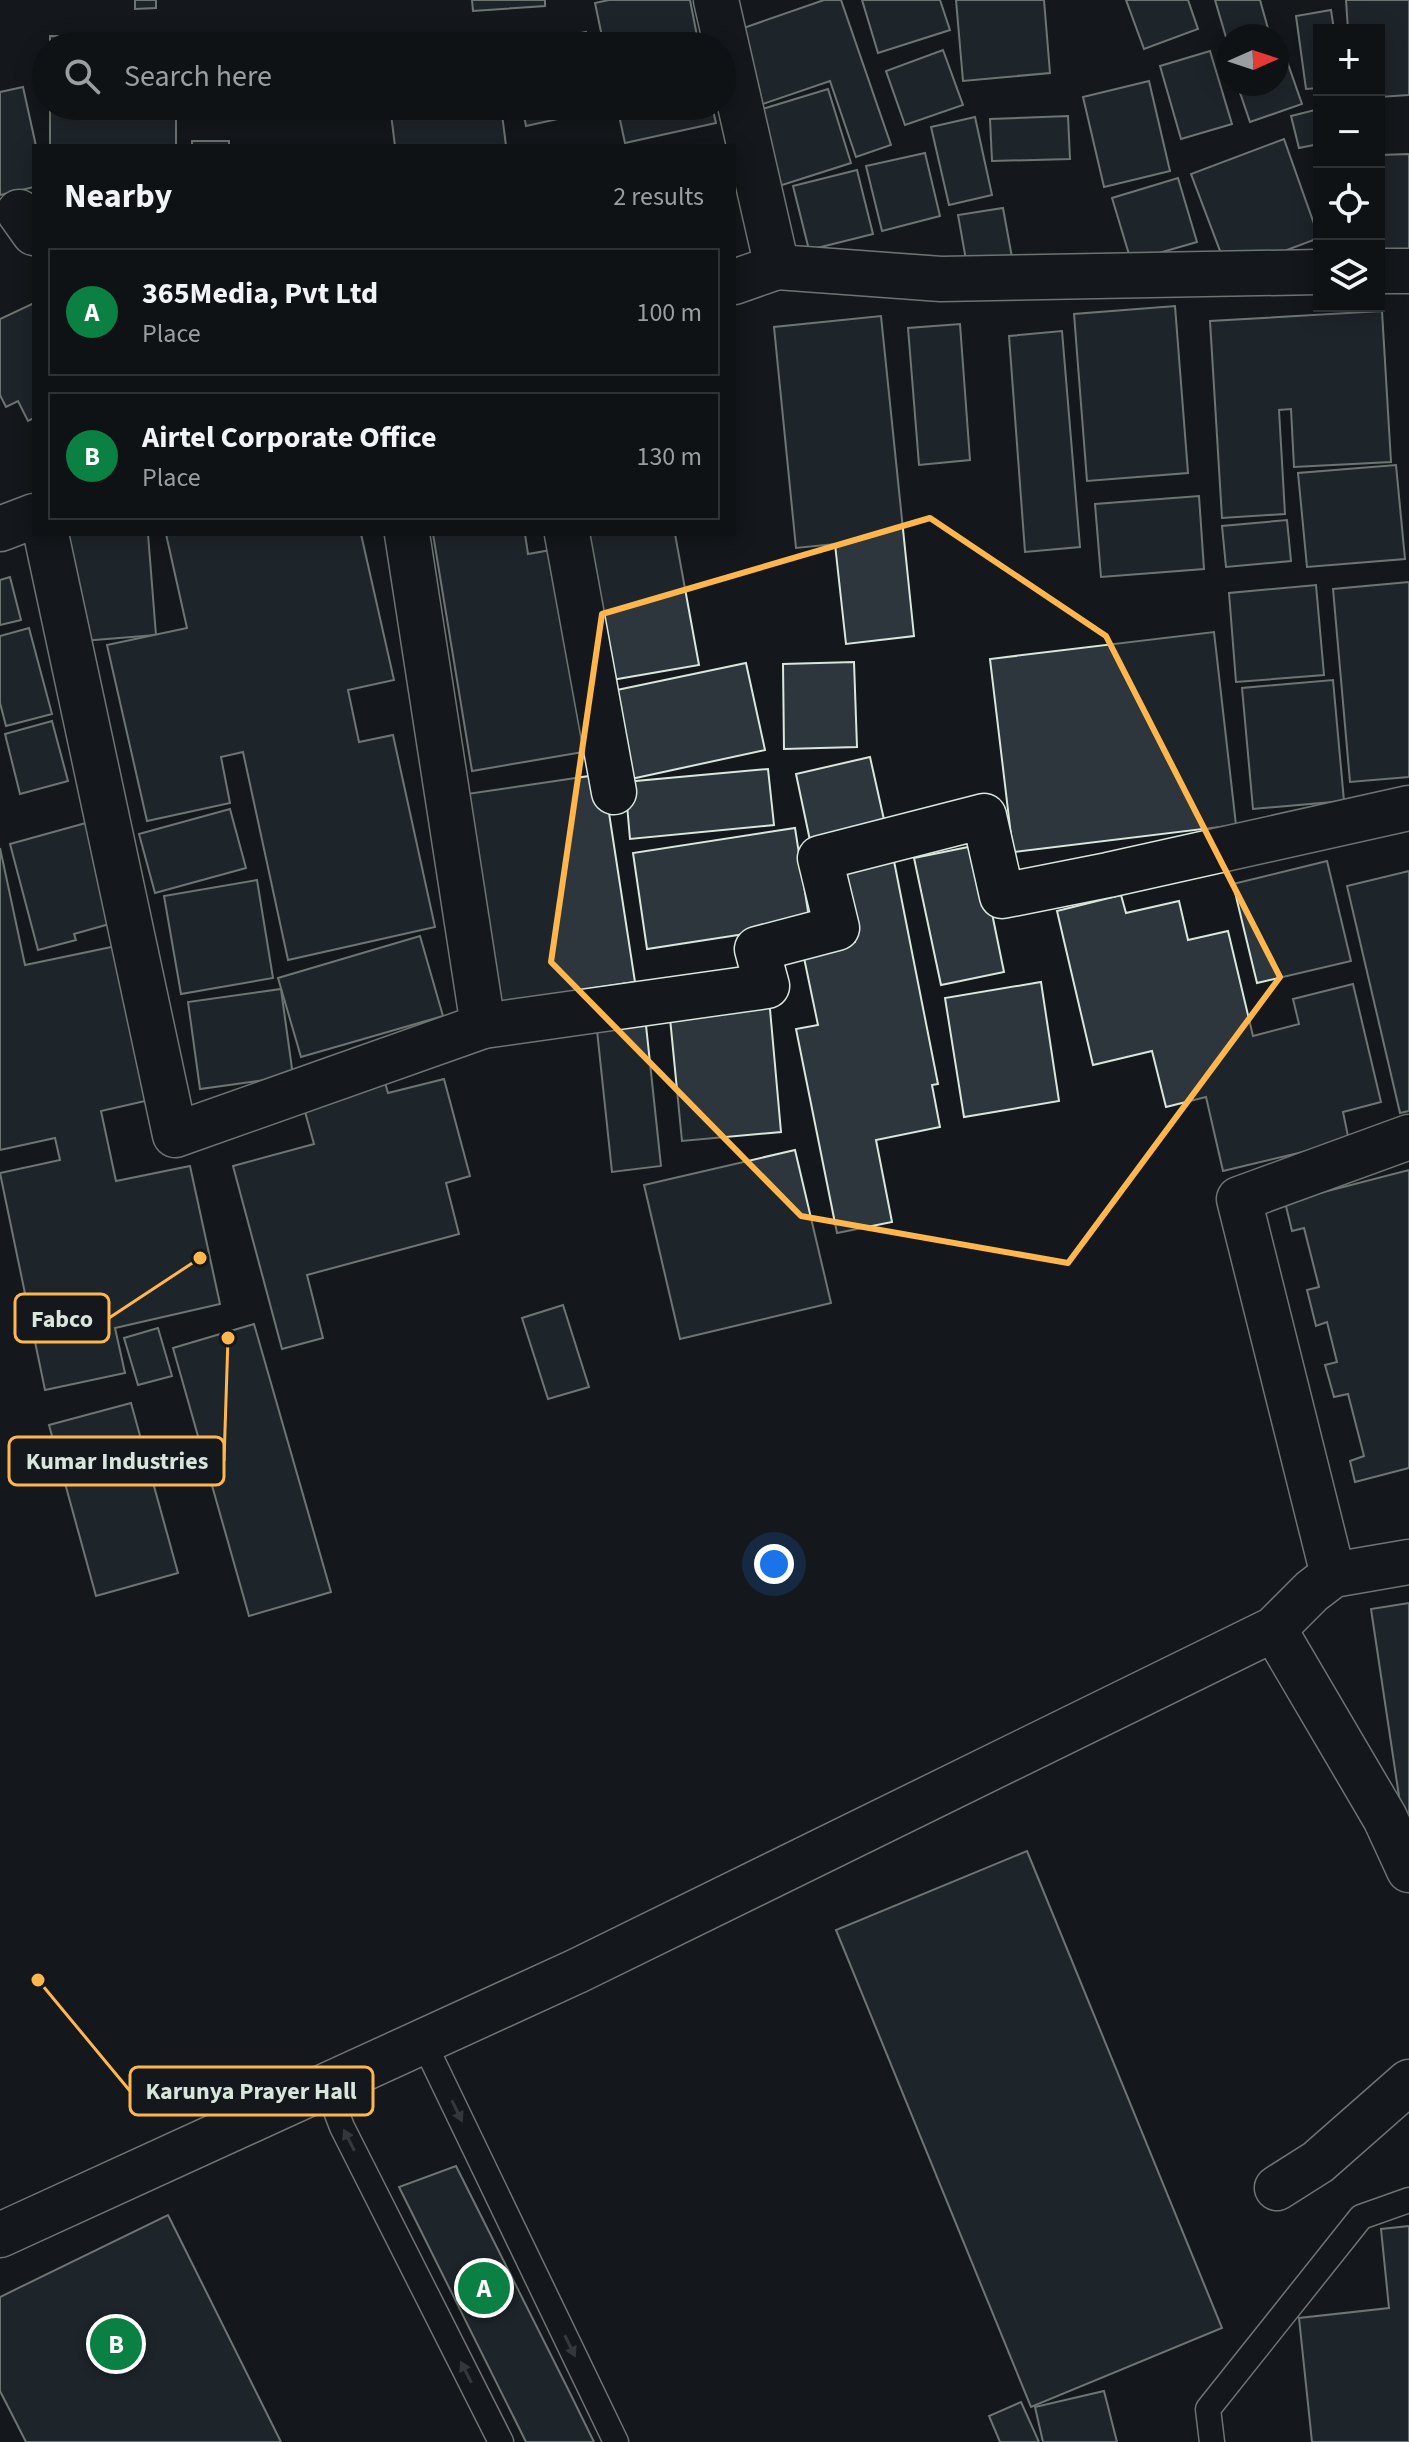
<!DOCTYPE html>
<html lang="en">
<head>
<meta charset="utf-8">
<style>
	body { margin:0; font-family:"Source Sans 3",sans-serif; background:#181b1e; color:#f1f3f6 }
	.controls { position:absolute; right:24px; top:24px; display:grid; overflow:hidden; border-radius:0px; box-shadow:0 4px 20px #0003 }
	.controls button { width:72px; height:72px; display:grid; place-items:center; padding:0; border:0; border-bottom:2px solid #2f3234; background:#0f1215; color:#f1f3f6; font:40px sans-serif }
	.compass { position:absolute; left:1217px; top:24px; width:72px; height:72px; border-radius:50%; background:#0f1215; box-shadow:0 4px 20px #0003; rotate:87deg }
	.you { position:absolute; left:774px; top:1564px; width:28px; height:28px; margin:-20px; border:6px solid #fff; border-radius:50%; background:#1a73e8; box-shadow:0 0 0 12px #1a73e833 }
	.badge { display:grid; place-items:center; width:52px; height:52px; border-radius:50%; background:#0b8043; color:#fff; font-size:26px; font-weight:700 }
	.pin { position:absolute; translate:-50% -50%; border:4px solid #fff; box-shadow:0 2px 8px #0006 }
	.list { margin:0; padding:0; list-style:none }
	h2 { display:flex; justify-content:space-between; align-items:center; height:104px; margin:0; padding:0 32px; font-size:34px }
	h2 small { font-size:26px; font-weight:400; color:#9b9ea0 }
	.list li { display:grid; grid-template-columns:52px 1fr auto; gap:24px; align-items:center; box-sizing:border-box; height:128px; margin:0 16px 16px; padding:0 16px; border:2px solid #2f3234; border-radius:0px }
	.list b { display:block; font-size:30px; white-space:nowrap }
	.list p { margin:0; font-size:26px; white-space:nowrap; color:#9b9ea0 }
	.list em { font-size:26px; font-style:normal; color:#9b9ea0 }
	.icon { flex:none; width:44px; height:44px; fill:none; stroke:currentColor; stroke-width:2; stroke-linecap:round; stroke-linejoin:round }
	.map { position:relative; flex:none; width:1409px; height:2442px; overflow:hidden }
	.search { position:absolute; background:#0f1215; box-shadow:0 4px 20px #0003; left:32px; top:32px; width:704px; height:88px; display:flex; align-items:center; gap:20px; box-sizing:border-box; padding:0 28px; border-radius:44px; color:#9b9ea0; font-size:30px }
	.panel { position:absolute; background:#0f1215; box-shadow:0 4px 20px #0003; left:32px; top:144px; width:704px; height:392px; border-radius:0px }
	.map>svg:first-child { display:block }
</style>
</head>
<body>
<div class="map">
<svg width="1409" height="2442" viewBox="0 0 1409 2442">
	<rect width="100%" height="100%" fill="#14181c"/>
	<g fill="#2c363c" stroke="#d8e6dc" stroke-width="2">
		<path d="M 135,0 L 156,0 L 156,8 L 135,9 Z"/>
		<path d="M 472,0 L 545,0 L 545,6 L 473,11 Z"/>
		<path d="M 609,0 L 690,0 L 699,46 L 604,46 L 595,3 Z"/>
		<path d="M 824,0 L 841,0 L 891,145 L 856,157 L 830,81 L 754,107 L 729,33 Z"/>
		<path d="M 862,0 L 940,0 L 950,30 L 878,53 Z"/>
		<path d="M 956,0 L 1044,0 L 1050,73 L 963,81 Z"/>
		<path d="M 1126,0 L 1188,0 L 1198,29 L 1144,49 Z"/>
		<path d="M 1215,0 L 1260,0 L 1269,32 L 1256,36 L 1229,36 L 1228,44 Z"/>
		<path d="M 1346,0 L 1409,0 L 1409,95 L 1379,97 L 1379,30 L 1348,30 Z"/>
		<path d="M 1331,10 L 1334,30 L 1319,30 L 1319,88 L 1306,89 L 1296,16 Z"/>
		<path d="M 586,32 L 589,46 L 519,46 Z"/>
		<path d="M 50,36 L 117,37 L 117,46 L 50,46 Z"/>
		<path d="M 1281,44 L 1302,104 L 1250,122 L 1237,84 L 1277,84 L 1277,45 Z"/>
		<path d="M 943,50 L 963,105 L 905,125 L 886,71 Z"/>
		<path d="M 1210,51 L 1232,124 L 1181,139 L 1160,66 Z"/>
		<path d="M 1149,81 L 1170,171 L 1104,187 L 1083,97 Z"/>
		<path d="M 23,87 L 36,146 L 34,146 L 34,187 L 0,195 L 0,92 Z"/>
		<path d="M 828,89 L 851,163 L 779,186 L 756,111 Z"/>
		<rect x="50" y="106" width="126" height="40"/>
		<path d="M 390,106 L 501,106 L 506,146 L 395,146 Z"/>
		<path d="M 522,106 L 603,106 L 603,109 L 526,126 Z"/>
		<path d="M 617,106 L 712,106 L 716,123 L 625,143 Z"/>
		<path d="M 1319,109 L 1319,144 L 1299,148 L 1291,116 Z"/>
		<path d="M 1068,116 L 1070,159 L 992,161 L 990,119 Z"/>
		<path d="M 975,117 L 992,195 L 949,205 L 931,127 Z"/>
		<path d="M 1284,139 L 1319,238 L 1228,272 L 1191,174 Z"/>
		<rect x="192" y="141" width="37" height="5"/>
		<path d="M 925,153 L 940,216 L 882,231 L 866,166 Z"/>
		<path d="M 1409,154 L 1409,256 L 1379,257 L 1379,155 Z"/>
		<path d="M 857,170 L 873,234 L 809,250 L 793,186 Z"/>
		<path d="M 1178,178 L 1197,242 L 1131,261 L 1112,198 Z"/>
		<path d="M 1003,208 L 1013,263 L 968,271 L 958,215 Z"/>
		<path d="M 34,303 L 34,418 L 28,421 L 18,401 L 6,407 L 0,395 L 0,319 Z"/>
		<path d="M 1175,306 L 1188,473 L 1087,481 L 1074,314 Z"/>
		<path d="M 1382,311 L 1391,462 L 1294,467 L 1291,409 L 1279,410 L 1285,514 L 1222,518 L 1210,321 Z"/>
		<path d="M 881,316 L 914,636 L 846,644 L 835,544 L 796,548 L 774,327 Z"/>
		<path d="M 960,324 L 970,460 L 919,465 L 908,328 Z"/>
		<path d="M 1062,331 L 1080,547 L 1025,552 L 1009,336 Z"/>
		<path d="M 1396,465 L 1405,559 L 1307,567 L 1298,473 Z"/>
		<path d="M 1199,496 L 1204,569 L 1101,577 L 1095,504 Z"/>
		<path d="M 1287,520 L 1291,561 L 1226,567 L 1222,526 Z"/>
		<path d="M 61,534 L 148,534 L 156,635 L 70,642 Z"/>
		<path d="M 166,534 L 361,534 L 394,680 L 348,690 L 359,742 L 393,735 L 435,927 L 288,960 L 243,752 L 221,757 L 230,803 L 147,821 L 107,645 L 187,628 Z"/>
		<path d="M 433,534 L 525,534 L 528,554 L 562,548 L 595,750 L 472,771 Z"/>
		<path d="M 575,534 L 675,534 L 699,665 L 600,682 Z"/>
		<path d="M 10,577 L 21,620 L 0,625 L 0,580 Z"/>
		<path d="M 1409,582 L 1409,777 L 1350,782 L 1333,589 Z"/>
		<path d="M 1316,585 L 1324,675 L 1236,682 L 1229,593 Z"/>
		<path d="M 29,628 L 52,714 L 6,726 L 0,703 L 0,636 Z"/>
		<path d="M 1214,632 L 1236,825 L 1013,852 L 990,659 Z"/>
		<path d="M 854,662 L 857,747 L 784,749 L 783,664 Z"/>
		<path d="M 746,663 L 765,750 L 631,779 L 612,691 Z"/>
		<path d="M 1333,680 L 1344,801 L 1253,809 L 1242,688 Z"/>
		<path d="M 52,721 L 68,781 L 20,794 L 5,734 Z"/>
		<path d="M 870,757 L 887,833 L 812,850 L 796,774 Z"/>
		<path d="M 768,769 L 774,825 L 630,839 L 625,782 Z"/>
		<path d="M 603,774 L 635,982 L 497,1003 L 460,795 Z"/>
		<path d="M 230,809 L 246,868 L 155,893 L 139,834 Z"/>
		<path d="M 93,821 L 120,921 L 74,934 L 76,940 L 38,950 L 10,844 Z"/>
		<path d="M 795,828 L 810,924 L 647,949 L 633,853 Z"/>
		<path d="M 978,845 L 1004,972 L 941,985 L 914,858 Z"/>
		<path d="M 0,848 L 25,965 L 121,945 L 154,1099 L 101,1111 L 116,1181 L 190,1166 L 220,1304 L 115,1328 L 125,1373 L 45,1390 L 0,1173 L 60,1160 L 55,1138 L 0,1150 Z"/>
		<path d="M 894,861 L 938,1084 L 932,1085 L 940,1127 L 876,1140 L 892,1222 L 837,1233 L 796,1029 L 818,1025 L 803,953 L 855,942 L 842,872 Z"/>
		<path d="M 1327,861 L 1351,961 L 1257,983 L 1233,884 Z"/>
		<path d="M 1409,871 L 1409,1111 L 1400,1113 L 1347,886 Z"/>
		<path d="M 257,880 L 273,978 L 181,994 L 164,896 Z"/>
		<path d="M 1121,895 L 1126,913 L 1179,901 L 1188,940 L 1228,931 L 1253,1036 L 1299,1024 L 1293,999 L 1353,984 L 1381,1102 L 1343,1112 L 1349,1141 L 1223,1171 L 1206,1097 L 1166,1107 L 1152,1051 L 1093,1065 L 1057,911 Z"/>
		<path d="M 420,936 L 443,1016 L 301,1057 L 278,978 Z"/>
		<path d="M 1041,982 L 1059,1101 L 964,1117 L 945,998 Z"/>
		<path d="M 281,989 L 293,1076 L 200,1089 L 188,1002 Z"/>
		<path d="M 769,998 L 781,1132 L 682,1141 L 669,1008 Z"/>
		<path d="M 645,1016 L 661,1166 L 612,1172 L 596,1021 Z"/>
		<path d="M 384,1079 L 388,1093 L 444,1079 L 470,1176 L 446,1183 L 459,1234 L 307,1275 L 323,1338 L 282,1349 L 233,1166 L 314,1144 L 302,1101 Z"/>
		<path d="M 795,1150 L 831,1303 L 680,1339 L 644,1185 Z"/>
		<path d="M 1409,1170 L 1409,1468 L 1355,1482 L 1350,1461 L 1364,1456 L 1348,1394 L 1334,1397 L 1325,1365 L 1337,1362 L 1327,1322 L 1316,1326 L 1307,1290 L 1319,1287 L 1304,1228 L 1292,1231 L 1285,1202 Z"/>
		<path d="M 563,1305 L 589,1387 L 548,1399 L 522,1318 Z"/>
		<path d="M 254,1324 L 331,1592 L 249,1616 L 173,1348 Z"/>
		<path d="M 158,1328 L 172,1376 L 138,1385 L 124,1338 Z"/>
		<path d="M 131,1403 L 178,1573 L 96,1596 L 49,1425 Z"/>
		<path d="M 1409,1603 L 1409,1842 L 1406,1843 L 1371,1609 Z"/>
		<path d="M 1027,1851 L 1222,2328 L 1031,2407 L 836,1930 Z"/>
		<path d="M 456,2166 L 568,2389 L 594,2442 L 526,2442 L 399,2187 Z"/>
		<path d="M 168,2215 L 281,2442 L 26,2442 L 0,2391 L 0,2297 Z"/>
		<path d="M 1409,2226 L 1409,2442 L 1312,2442 L 1299,2318 L 1389,2308 L 1381,2229 Z"/>
		<path d="M 1104,2391 L 1117,2442 L 1043,2442 L 1035,2407 Z"/>
		<path d="M 1021,2402 L 1039,2442 L 1000,2442 L 989,2416 Z"/>
	</g>
	<g fill="none" stroke-linecap="round" stroke-linejoin="round">
		<defs>
			<g id="lane">
				<path d="M 423,2041 L 616,2442"/>
				<path d="M 326,2085 L 342,2127 L 501,2442"/>
				<path d="M 1212,2442 L 1208,2409 L 1361,2217 L 1409,2200"/>
			</g>
			<g id="street">
				<path d="M 716,0 L 777,267 L 941,279 L 1319,272"/>
				<path d="M 19,212 L 34,233"/>
				<path d="M 1379,271 L 1409,271"/>
				<path d="M 734,282 L 777,267"/>
				<path d="M 0,529 L 34,516"/>
				<path d="M 46,534 L 175,1135 L 483,1026 L 407,534"/>
				<path d="M 567,534 L 614,792"/>
				<path d="M 483,1026 L 767,986 L 757,949 L 837,928 L 820,858 L 984,816 L 1002,896 L 1108,875 L 1409,808"/>
				<path d="M 1333,1575 L 1239,1199 L 1409,1137"/>
				<path d="M 1274,1629 L 1385,1818 L 1409,1870"/>
				<path d="M 1277,2188 L 1318,2162 L 1409,2082"/>
				<path d="M 0,2235 L 577,1971 L 1274,1629 L 1312,1591 L 1333,1575 L 1409,1562"/>
			</g>
		</defs>
		<use href="#lane" stroke="#d8e6dc" stroke-width="27"/>
		<use href="#street" stroke="#d8e6dc" stroke-width="47"/>
		<use href="#lane" stroke="#14181c" stroke-width="24"/>
		<use href="#street" stroke="#14181c" stroke-width="44"/>
	</g>
	<defs><path id="oneway-solid" d="M-6-.8H1V-3.2L6.5 0L1 3.2V.8H-6Z" transform="scale(2)"/></defs>
	<g fill="#59605f">
		<use href="#oneway-solid" transform="translate(457 2111) rotate(64)"/>
		<use href="#oneway-solid" transform="translate(349 2140) rotate(-117)"/>
		<use href="#oneway-solid" transform="translate(570 2346) rotate(64)"/>
		<use href="#oneway-solid" transform="translate(466 2372) rotate(-117)"/>
	</g>
	<path d="M0 0H1409V2442H0ZM 930,518 L 1106,636 L 1280,977 L 1068,1263 L 801,1216 L 551,962 L 602,614 Z" fill="#14181c" fill-opacity=".55" fill-rule="evenodd"/>
	<path fill="none" stroke="#ffb74d" stroke-width="6" stroke-linejoin="round" d="M 930,518 L 1106,636 L 1280,977 L 1068,1263 L 801,1216 L 551,962 L 602,614 Z"/>
	<path fill="none" stroke="#ffb74d" stroke-width="3" d="M200 1258L109 1318M228 1338L224 1461M38 1980L130 2091"/>
	<g fill="#ffb74d" stroke="#14181c" stroke-width="3">
		<circle cx="200" cy="1258" r="8"/>
		<circle cx="228" cy="1338" r="8"/>
		<circle cx="38" cy="1980" r="8"/>
	</g>
	<g fill="#14181c" stroke="#ffb74d" stroke-width="3">
		<rect x="15" y="1294" width="94" height="48" rx="8"/>
		<rect x="9" y="1437" width="215" height="48" rx="8"/>
		<rect x="130" y="2067" width="243" height="48" rx="8"/>
	</g>
	<g font-size="24" text-anchor="middle" font-weight="bold" fill="#d8e6dc">
		<text x="62" y="1327">Fabco</text>
		<text x="117" y="1469">Kumar Industries</text>
		<text x="251" y="2099">Karunya Prayer Hall</text>
	</g>
</svg>
<div class="controls">
<button>+</button>
<button>−</button>
<button><svg class="icon" aria-label="locate" viewBox="0 0 24 24"><circle cx="12" cy="12" r="6"/><path d="M12 2v4M12 18v4M2 12h4M18 12h4"/></svg></button>
<button><svg class="icon" aria-label="layers" viewBox="0 0 24 24"><path d="M12 4l9 5-9 5-9-5zM3 14l9 5 9-5"/></svg></button>
</div>
<svg class="compass" viewBox="-18 -18 36 36"><path d="M0-13l5 13h-10z" fill="#e53935"/><path d="M0 13l5-13h-10z" fill="#9b9ea0"/></svg>
<div class="you"></div>
<div class="pin badge" style="left:484px;top:2288px">A</div>
<div class="pin badge" style="left:116px;top:2344px">B</div>
<div class="search"><svg class="icon" aria-label="search" viewBox="0 0 24 24"><circle cx="10" cy="10" r="6"/><path d="M15 15l6 6"/></svg>Search here</div>
<section class="panel">
<h2>Nearby<small>2 results</small></h2>
<ul class="list">
<li><span class="badge">A</span><div><b>365Media, Pvt Ltd</b><p>Place</p></div><em>100 m</em></li>
<li><span class="badge">B</span><div><b>Airtel Corporate Office</b><p>Place</p></div><em>130 m</em></li>
</ul>
</section>
</div>
</body>
</html>
